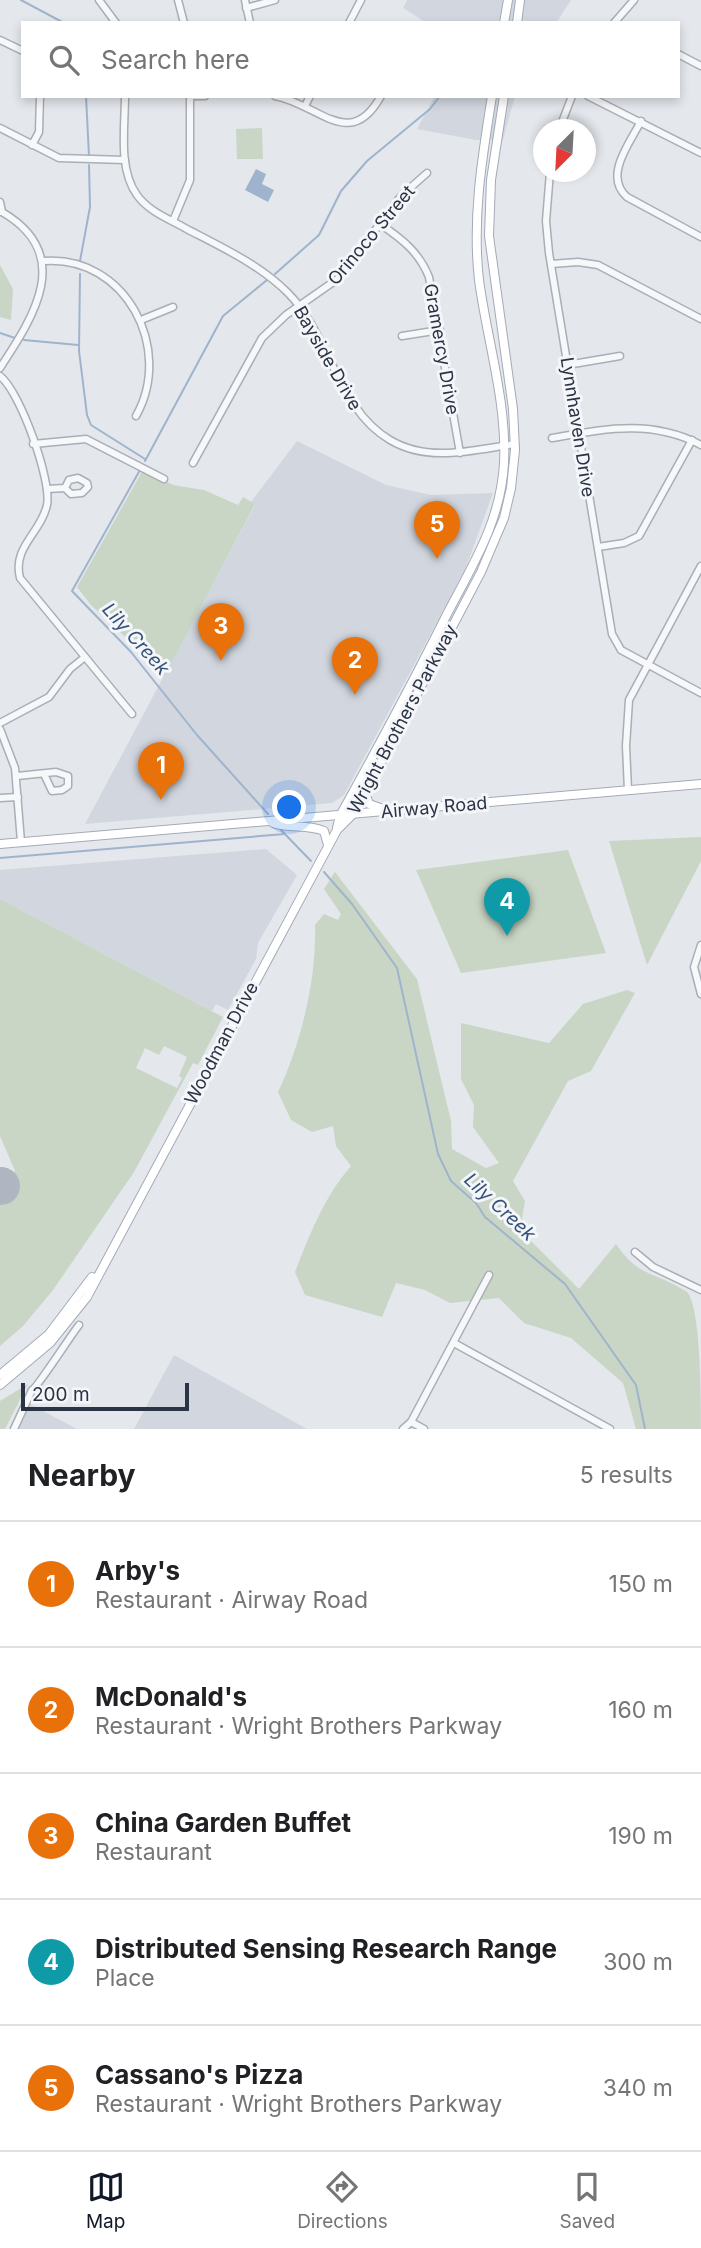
<!DOCTYPE html>
<html lang="en">
<head>
<meta charset="utf-8">
<style>
	body { margin:0; font-family:Inter,sans-serif; background:#f6f6f6; color:#202124 }
	.compass { position:absolute; left:533px; top:119px; width:63px; height:63px; border-radius:50%; background:#fff; box-shadow:0 4px 10px #0003; rotate:204deg }
	.scale { position:absolute; left:21px; bottom:18px; width:168px; box-sizing:border-box; padding-left:7px; border:4px solid #2b3445; border-top:0; font-size:19px; line-height:24px; white-space:nowrap; color:#2b3445; -webkit-text-stroke:5px #f4f6f9; paint-order:stroke }
	.you { position:absolute; left:290px; top:808px; width:24px; height:24px; margin:-18px; border:5px solid #fff; border-radius:50%; background:#1a73e8; box-shadow:0 0 0 10px #1a73e833 }
	.badge { display:grid; place-items:center; width:46px; height:46px; border-radius:50%; background:#111827; color:#fff; font-size:23px; font-weight:700 }
	.pin { position:absolute; translate:-50% -58px; filter:drop-shadow(0 2px 4px #0008) }
	.pin::after { content:''; position:absolute; top:37px; width:24px; height:21px; background:inherit; clip-path:polygon(0 0,100% 0,50% 100%) }
	.list { margin:0; padding:0; list-style:none }
	h2 { display:flex; justify-content:space-between; align-items:center; height:91px; margin:0; padding:0 28px; font-size:30px }
	h2 small { font-size:23px; font-weight:400; color:#757577 }
	.list li { display:grid; grid-template-columns:46px 1fr auto; gap:21px; align-items:center; box-sizing:border-box; height:126px; padding:0 28px; border-top:2px solid #e0e0e0 }
	.list b { display:block; font-size:26px; white-space:nowrap }
	.list p { margin:0; font-size:23px; white-space:nowrap; color:#757577 }
	.list em { font-size:23px; font-style:normal; color:#757577 }
	.icon { flex:none; width:38px; height:38px; fill:none; stroke:currentColor; stroke-width:2; stroke-linecap:round; stroke-linejoin:round }
	.map { position:relative; flex:none; width:701px; height:1429px; overflow:hidden }
	.search { position:absolute; background:#fff; box-shadow:0 4px 10px #0003; left:21px; right:21px; top:21px; height:77px; display:flex; align-items:center; gap:18px; box-sizing:border-box; padding:0 24px; border-radius:0px; color:#757577; font-size:26px }
	.sheet { height:721px; background:#fff }
	nav { display:flex; justify-content:space-around; align-items:center; box-sizing:border-box; height:98px; border-top:2px solid #e0e0e0; background:#fff; font-size:19px; color:#757577 }
	nav a { display:grid; justify-items:center; gap:4px }
	nav .on { color:#111827 }
	.map>svg:first-child { display:block }
</style>
</head>
<body>
<div class="map">
<svg width="701" height="1429" viewBox="0 0 701 1429">
	<rect width="100%" height="100%" fill="#e4e7ec"/>
	<g fill="#d2d6de">
		<path d="M 407,0 L 571,0 L 556,23 L 427,23 L 403,8 Z"/>
		<path d="M 435,96 L 515,96 L 503,140 L 476,140 L 417,129 Z"/>
		<path d="M 297,441 L 386,485 L 431,495 L 493,493 L 465,570 L 344,795 L 332,803 L 85,824 L 255,505 L 251,502 Z"/>
		<path d="M 266,849 L 297,875 L 258,943 L 256,959 L 228,1010 L 216,1004 L 212,1011 L 0,899 L 0,870 Z"/>
		<path d="M 174,1355 L 307,1429 L 134,1429 Z"/>
		<path d="M 28,1403 L 77,1429 L 14,1429 Z"/>
	</g>
	<g fill="#c9d6c5" fill-rule="evenodd">
		<path d="M 262,128 L 263,159 L 237,159 L 236,129 Z"/>
		<path d="M 0,265 L 13,289 L 11,320 L 0,317 Z"/>
		<path d="M 143,470 L 173,485 L 204,490 L 238,505 L 243,497 L 255,504 L 163,679 L 137,648 L 91,605 L 77,587 Z"/>
		<path d="M 701,837 L 701,861 L 647,965 L 609,841 Z"/>
		<path d="M 568,850 L 606,953 L 461,973 L 416,870 Z"/>
		<path d="M 335,872 L 417,979 L 451,1121 L 452,1149 L 486,1168 L 499,1163 L 473,1127 L 474,1105 L 461,1079 L 461,1023 L 549,1043 L 583,1004 L 627,990 L 635,993 L 591,1071 L 568,1081 L 513,1181 L 525,1201 L 520,1230 L 579,1289 L 616,1244 C 639,1278 656,1272 687,1292 C 701,1307 701,1401 701,1429 L 636,1429 L 623,1383 L 571,1338 L 524,1323 L 499,1298 L 450,1303 L 425,1290 L 396,1283 L 382,1317 L 305,1295 L 295,1272 C 310,1234 324,1197 351,1166 L 336,1146 L 333,1126 L 312,1132 L 291,1120 L 278,1092 C 301,1044 317,978 315,925 L 324,914 L 338,920 L 341,914 L 324,889 Z"/>
		<path d="M 0,899 L 223,1017 L 198,1065 L 193,1063 L 134,1172 L 53,1290 L 23,1326 L 0,1346 L 0,1200 L 15,1171 L 0,1136 ZM 164,1046 L 187,1057 L 179,1076 L 182,1078 L 177,1088 L 136,1068 L 145,1048 L 159,1055 Z"/>
		<path d="M 28,1384 L 5,1429 L 0,1429 L 0,1401 Z"/>
	</g>
	<path fill="#9fb4cc" d="M 256,169 L 266,174 L 262,184 L 274,190 L 268,202 L 245,190 Z"/>
	<g fill="none" stroke-linecap="round" stroke-linejoin="round">
		<g stroke="#9fb4cc" stroke-width="2">
			<path d="M 21,0 L 64,23"/>
			<path d="M 86,96 L 89,156"/>
			<path d="M 80,261 L 90,207 L 89,165"/>
			<path d="M 80,274 L 79,351 L 87,415 L 91,425 L 145,459"/>
			<path d="M 275,274 L 319,235 L 341,191 L 367,161 L 430,109 L 440,96"/>
			<path d="M 0,333 L 15,338"/>
			<path d="M 24,340 L 78,345"/>
			<path d="M 145,461 L 223,316 L 267,280"/>
			<path d="M 140,470 L 72,591 L 131,652 L 197,735 L 268,814"/>
			<path d="M 280,829 L 311,861"/>
			<path d="M 0,858 L 285,834"/>
			<path d="M 324,872 L 352,904 L 397,968 L 438,1154 L 451,1181 L 476,1203 L 485,1217 L 565,1284 L 636,1385 L 645,1429"/>
		</g>
		<path stroke="#b0b6c1" stroke-width="38" d="M 0,1186 L 1,1186"/>
		<defs>
			<g id="minor">
				<path d="M 99,0 L 116,23"/>
				<path d="M 178,0 L 184,23"/>
				<path d="M 245,0 L 250,23"/>
				<path d="M 246,8 L 275,0"/>
				<path d="M 349,23 L 361,0"/>
				<path d="M 614,23 L 634,0"/>
				<path d="M 0,40 L 23,51"/>
				<path d="M 678,54 L 701,66"/>
				<path d="M 125,96 C 125,127 118,169 137,195 C 148,211 169,219 185,228 C 221,247 259,264 288,293 C 330,335 337,409 390,440 C 429,463 473,450 515,444"/>
				<path d="M 190,96 L 205,96"/>
				<path d="M 275,96 C 319,104 350,152 381,96"/>
				<path d="M 588,96 L 701,153"/>
				<path d="M 305,106 L 310,96"/>
				<path d="M 641,121 C 630,143 603,176 627,197 L 701,237"/>
				<path d="M 0,128 L 59,158 L 125,160"/>
				<path d="M 559,130 L 572,96"/>
				<path d="M 32,145 L 39,132 L 40,96"/>
				<path d="M 550,172 L 546,221 L 549,253 L 612,634 L 621,650 L 701,693"/>
				<path d="M 0,202 L 2,212"/>
				<path d="M 173,221 L 190,180 L 190,96"/>
				<path d="M 380,224 C 402,239 419,252 429,277 L 460,453"/>
				<path d="M 44,261 C 126,255 174,349 136,416"/>
				<path d="M 551,264 L 578,262 L 598,265 L 701,319"/>
				<path d="M 141,320 L 173,307"/>
				<path d="M 402,336 L 440,330"/>
				<path d="M 567,365 L 620,356"/>
				<path d="M 0,368 C 35,315 74,254 2,212"/>
				<path d="M 0,376 C 20,391 52,481 47,505 C 41,533 12,547 20,578 L 132,714"/>
				<path d="M 552,438 C 605,429 651,419 701,445"/>
				<path d="M 33,444 L 86,439 L 164,479"/>
				<path d="M 193,463 L 262,338 L 286,315 L 339,278 L 401,196 L 427,173"/>
				<path d="M 47,489 L 65,488 L 71,494 L 82,493 L 88,487 L 87,483 L 78,478 L 69,480 L 65,488"/>
				<path d="M 598,547 L 624,543 L 639,536 L 692,440"/>
				<path d="M 0,723 L 49,697 L 70,669 L 85,657"/>
				<path d="M 0,729 L 15,768 L 21,842"/>
				<path d="M 17,776 L 56,772 L 68,776 L 68,786 L 62,790 L 52,791 L 44,774"/>
				<path d="M 628,790 L 626,746 L 629,700 L 701,566"/>
				<path d="M 0,798 L 18,797"/>
				<path d="M 701,945 L 694,967 L 701,994"/>
				<path d="M 635,1252 L 653,1267 L 701,1290"/>
				<path d="M 454,1343 L 610,1429"/>
				<path d="M 411,1422 L 424,1429"/>
				<path d="M 14,1429 L 32,1390 C 37,1388 71,1335 79,1325"/>
				<path d="M 403,1429 L 411,1422 L 489,1275"/>
			</g>
			<g id="major">
				<path d="M 504,23 L 508,0"/>
				<path d="M 517,23 L 520,0"/>
				<path d="M 365,793 L 369,804 L 383,809"/>
				<path d="M 273,823 C 290,829 307,824 324,831 L 328,845"/>
				<path d="M 337,828 L 340,816 C 376,751 411,686 444,620 C 470,569 501,523 504,463 C 507,402 487,340 479,280 C 472,218 482,158 492,96"/>
				<path d="M 0,844 L 701,784"/>
				<path d="M 0,1375 L 49,1334 L 92,1277"/>
				<path d="M 0,1385 L 50,1343 L 87,1297 L 337,830 L 353,814 L 365,793 L 481,572 L 504,518 L 511,488 L 515,450 L 513,409 L 489,236 L 491,180 L 504,96"/>
			</g>
		</defs>
		<use href="#minor" stroke="#a9aeb7" stroke-width="9"/>
		<use href="#major" stroke="#a3abb8" stroke-width="10"/>
		<use href="#minor" stroke="#f7f8fa" stroke-width="6"/>
		<use href="#major" stroke="#fff" stroke-width="8"/>
	</g>
	<g text-anchor="middle" dominant-baseline="central" stroke-width="6" stroke-linejoin="round" paint-order="stroke">
		<g font-size="18" fill="#2b3445" stroke="#f4f6f9">
			<text transform="translate(371 235) rotate(-50)">Orinoco Street</text>
			<text transform="translate(442 349) rotate(80)">Gramercy Drive</text>
			<text transform="translate(328 358) rotate(60)">Bayside Drive</text>
			<text transform="translate(578 427) rotate(81)">Lynnhaven Drive</text>
			<text transform="translate(402 719) rotate(-62)">Wright Brothers Parkway</text>
			<text transform="translate(434 807) rotate(-5)">Airway Road</text>
			<text transform="translate(221 1043) rotate(-62)">Woodman Drive</text>
		</g>
		<g font-size="19" font-style="italic" fill="#34527a" stroke="#f4f6f9">
			<text transform="translate(136 639) rotate(48)">Lily Creek</text>
			<text transform="translate(500 1207) rotate(43)">Lily Creek</text>
		</g>
	</g>
</svg>
<svg class="compass" viewBox="-18 -18 36 36"><path d="M0-13l5 13h-10z" fill="#e53935"/><path d="M0 13l5-13h-10z" fill="#757577"/></svg>
<div class="scale">200 m</div>
<div class="you"></div>
<div class="pin badge" style="left:161px;top:800px;background:#e8710a">1</div>
<div class="pin badge" style="left:355px;top:695px;background:#e8710a">2</div>
<div class="pin badge" style="left:221px;top:661px;background:#e8710a">3</div>
<div class="pin badge" style="left:507px;top:936px;background:#0f9aa8">4</div>
<div class="pin badge" style="left:437px;top:559px;background:#e8710a">5</div>
<div class="search"><svg class="icon" aria-label="search" viewBox="0 0 24 24"><circle cx="10" cy="10" r="6"/><path d="M15 15l6 6"/></svg>Search here</div>
</div>
<section class="sheet">
<h2>Nearby<small>5 results</small></h2>
<ul class="list">
<li><span class="badge" style="background:#e8710a">1</span><div><b>Arby's</b><p>Restaurant · Airway Road</p></div><em>150 m</em></li>
<li><span class="badge" style="background:#e8710a">2</span><div><b>McDonald's</b><p>Restaurant · Wright Brothers Parkway</p></div><em>160 m</em></li>
<li><span class="badge" style="background:#e8710a">3</span><div><b>China Garden Buffet</b><p>Restaurant</p></div><em>190 m</em></li>
<li><span class="badge" style="background:#0f9aa8">4</span><div><b>Distributed Sensing Research Range</b><p>Place</p></div><em>300 m</em></li>
<li><span class="badge" style="background:#e8710a">5</span><div><b>Cassano's Pizza</b><p>Restaurant · Wright Brothers Parkway</p></div><em>340 m</em></li>
</ul>
</section>
<nav>
<a class="on"><svg class="icon" aria-label="map" viewBox="0 0 24 24"><path d="M3 6l6-2 6 2 6-2v14l-6 2-6-2-6 2zM9 4v14M15 6v14"/></svg>Map</a>
<a><svg class="icon" aria-label="directions" viewBox="0 0 24 24"><path d="M12 3l9 9-9 9-9-9zM9 14v-3h6M13 9l2 2-2 2"/></svg>Directions</a>
<a><svg class="icon" aria-label="saved" viewBox="0 0 24 24"><path d="M7 4h10v16l-5-4-5 4z"/></svg>Saved</a>
</nav>
</body>
</html>
